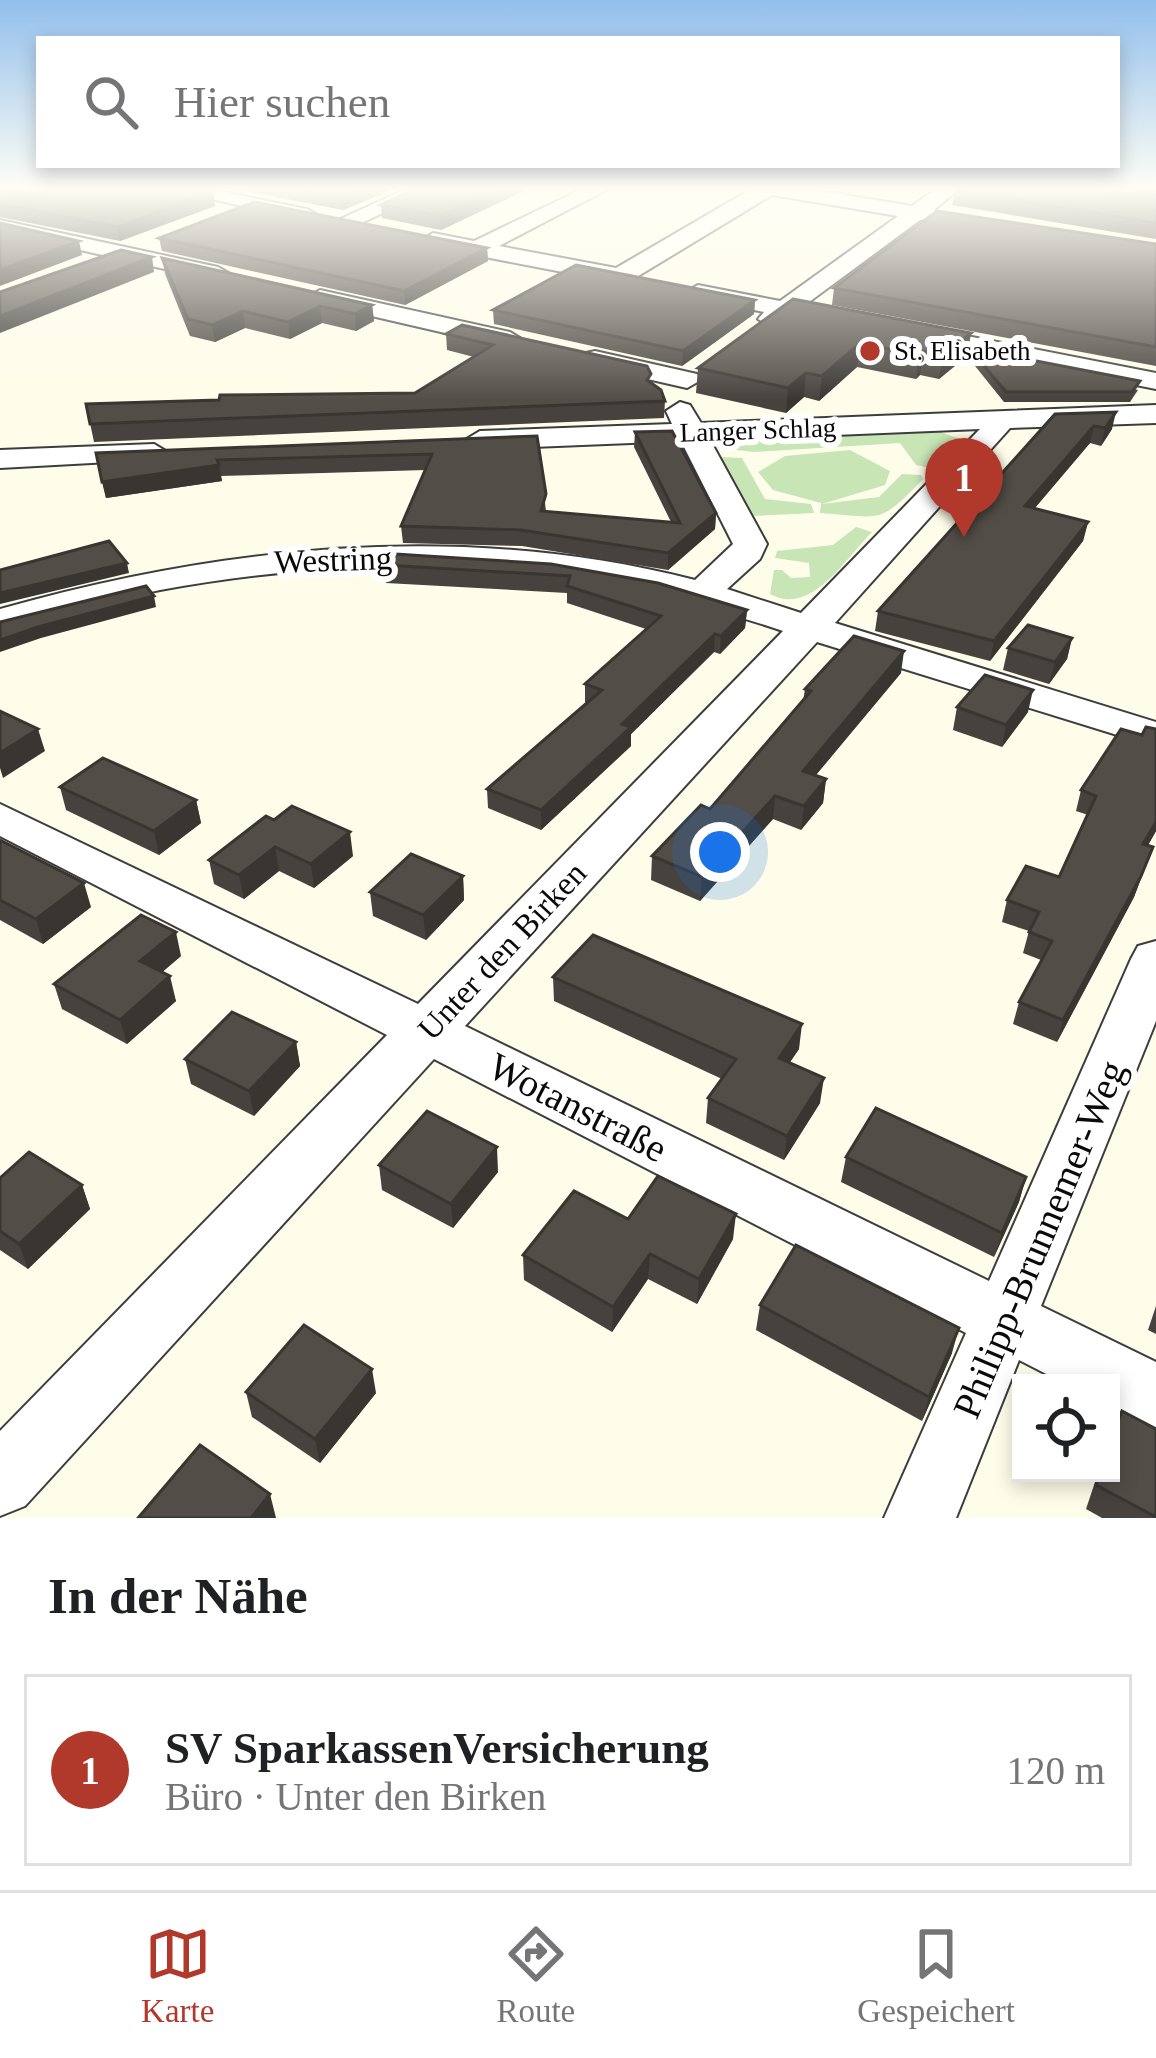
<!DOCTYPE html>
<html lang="de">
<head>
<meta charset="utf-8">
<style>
	body { margin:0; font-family:"Times New Roman",serif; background:#f6f6f6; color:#202124 }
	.controls { position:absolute; right:36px; bottom:36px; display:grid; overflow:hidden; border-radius:0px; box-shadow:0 6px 18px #0003 }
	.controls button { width:108px; height:108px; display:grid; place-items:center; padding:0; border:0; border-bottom:3px solid #e0e0e0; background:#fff; color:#202124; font:60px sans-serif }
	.you { position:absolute; left:720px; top:852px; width:42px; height:42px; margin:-30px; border:9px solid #fff; border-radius:50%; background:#1a73e8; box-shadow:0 0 0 18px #1a73e833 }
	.badge { display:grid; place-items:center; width:78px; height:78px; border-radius:50%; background:#b0392c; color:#fff; font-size:39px; font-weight:700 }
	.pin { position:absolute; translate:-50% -99px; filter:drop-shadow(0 3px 6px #0008) }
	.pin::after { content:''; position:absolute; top:63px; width:42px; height:36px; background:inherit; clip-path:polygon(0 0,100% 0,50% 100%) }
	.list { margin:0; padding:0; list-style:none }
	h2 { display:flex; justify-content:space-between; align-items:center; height:156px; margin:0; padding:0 48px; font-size:51px }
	h2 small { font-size:39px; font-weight:400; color:#757577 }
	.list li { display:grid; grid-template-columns:78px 1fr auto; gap:36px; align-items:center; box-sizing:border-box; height:192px; margin:0 24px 24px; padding:0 24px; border:3px solid #e0e0e0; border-radius:0px }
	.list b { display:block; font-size:45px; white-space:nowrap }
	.list p { margin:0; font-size:39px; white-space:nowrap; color:#757577 }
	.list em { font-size:39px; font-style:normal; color:#757577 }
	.icon { flex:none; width:66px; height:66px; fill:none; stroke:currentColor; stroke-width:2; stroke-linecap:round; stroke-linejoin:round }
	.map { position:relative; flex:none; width:1156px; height:1518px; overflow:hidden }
	.search { position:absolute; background:#fff; box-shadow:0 6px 18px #0003; left:36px; right:36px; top:36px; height:132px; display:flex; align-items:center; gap:30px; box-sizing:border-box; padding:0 42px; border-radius:0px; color:#757577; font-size:45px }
	.sheet { height:372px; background:#fff }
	nav { display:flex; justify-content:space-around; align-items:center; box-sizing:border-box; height:168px; border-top:3px solid #e0e0e0; background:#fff; font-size:33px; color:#757577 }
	nav a { display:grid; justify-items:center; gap:6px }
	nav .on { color:#b0392c }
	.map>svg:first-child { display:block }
</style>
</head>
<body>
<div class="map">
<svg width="1156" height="1518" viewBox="0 0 1156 1518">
	<rect width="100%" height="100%" fill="#fefde9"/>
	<g fill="#c7e5b5">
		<path d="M 941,432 L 960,439 L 930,468 L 916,465 L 900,443 L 754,452 L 718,448 L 714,441 Z"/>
		<path d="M 850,450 L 890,471 L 885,485 L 822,504 L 879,497 L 902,474 L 921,475 L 923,479 C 878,526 882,517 820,513 L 821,503 L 773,490 L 758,472 L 785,456 Z"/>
		<path d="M 720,457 L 742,458 L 765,499 L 811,504 L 814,513 L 751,516 Z"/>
		<path d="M 856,527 L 872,532 C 845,559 811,617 770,594 L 774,570 L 782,570 L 791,578 L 810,577 L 809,563 L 775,558 L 777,551 L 833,545 Z"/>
	</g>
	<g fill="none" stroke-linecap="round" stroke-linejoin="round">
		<defs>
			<g id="minor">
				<path d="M 163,188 L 204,188 L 307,209 L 318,215 L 307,221 Z"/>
				<path d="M 408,188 L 436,188 L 353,227 L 345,228 L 334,222 Z"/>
				<path d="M 584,188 L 610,188 L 499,246 L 616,268 L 753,188 L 802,188 L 912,206 L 937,188 L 960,188 L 934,210 L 941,215 L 937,219 L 920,220 L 805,305 L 846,314 L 850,319 L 846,324 L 789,317 L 771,327 L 758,319 L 764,312 L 690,297 L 686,292 L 698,285 L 780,301 L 898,216 L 772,195 L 625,284 L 433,247 L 422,240 L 433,233 L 474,241 Z"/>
				<path d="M 0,220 L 218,267 L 230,274 L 218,281 L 0,232 Z"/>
				<path d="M 320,290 L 510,332 L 523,340 L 510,348 L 311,302 L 308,297 Z"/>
				<path d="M 916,326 L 1156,373 L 1156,389 L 907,339 L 903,334 L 907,329 Z"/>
				<path d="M 595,351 L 697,374 L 701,380 L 687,388 L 586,365 L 582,359 L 586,353 Z"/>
				<path d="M 680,402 L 690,405 L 701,423 L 1156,405 L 1156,423 L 1010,428 L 835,623 L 1156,722 L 1156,747 L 817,642 L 465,1026 L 989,1281 L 1131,959 L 1138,946 L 1156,941 L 1156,1021 L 1041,1306 L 1156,1362 L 1156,1428 L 1111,1407 L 1111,1383 L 1064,1383 L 1019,1360 L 956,1518 L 884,1518 L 966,1333 L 434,1059 L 25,1506 L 0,1516 L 0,1431 L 387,1035 L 0,836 L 0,804 L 418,1004 L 783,631 C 579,562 372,550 160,590 C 106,601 53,618 0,631 L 0,609 C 226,545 465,521 695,580 L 733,544 L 681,441 L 480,449 L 465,440 L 480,431 L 672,424 L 666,411 ZM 980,429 L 801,613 L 727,589 L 760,559 L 767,544 L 710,440 Z"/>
				<path d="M 154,444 L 169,453 L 165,459 L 0,468 L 0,450 Z"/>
			</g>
		</defs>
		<use href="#minor" stroke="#3d3d3d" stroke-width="4"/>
		<use href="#minor" fill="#fff" fill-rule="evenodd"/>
	</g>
	<g fill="#47423d">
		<path d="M 0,188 L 215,206 L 120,241 L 0,217 Z"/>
		<path d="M 230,188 L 396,188 L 343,210 Z"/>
		<path d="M 530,188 L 441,230 L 382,218 L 381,205 Z"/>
		<path d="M 1156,188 L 1156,239 L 952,205 L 955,190 Z"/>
		<path d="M 159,238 L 487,248 L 488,261 L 405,305 L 162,251 Z"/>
		<path d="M 1156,244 L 1156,366 L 832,305 L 834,288 Z"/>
		<path d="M 162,258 L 372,305 L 374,321 L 356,331 L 322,323 L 290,339 L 245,328 L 215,342 L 190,336 L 165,274 Z"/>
		<path d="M 793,299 L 971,333 L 967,356 L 939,379 L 920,375 L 916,379 L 857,367 L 819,401 L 804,397 L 786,413 L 696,393 L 698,368 Z"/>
		<path d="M 755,300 L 754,314 L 682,366 L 494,324 L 493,310 Z"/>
		<path d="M 446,334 L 651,383 L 665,401 L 664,418 L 94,442 L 86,404 L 415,393 L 474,357 L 447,350 Z"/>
		<path d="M 969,348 L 1138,390 L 1130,402 L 1004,402 L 967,356 Z"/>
		<path d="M 1055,414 L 1112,429 L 1101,446 L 1090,443 L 1035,508 L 1088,522 L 1083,541 L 990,661 L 875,631 L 878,611 Z"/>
		<path d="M 635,432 L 716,513 L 715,529 L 668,570 L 522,546 L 403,543 L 401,526 L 426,470 L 221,476 L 222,481 L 106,498 L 96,453 L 537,436 L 546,511 L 671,522 L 634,447 Z"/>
		<path d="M 551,564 L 747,610 L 745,628 L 720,654 L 714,652 L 631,734 L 631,746 L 541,830 L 488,808 L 487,789 L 587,703 L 585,702 L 585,684 L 646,629 L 567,603 L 567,593 L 386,583 L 384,565 Z"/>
		<path d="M 1072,638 L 1067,659 L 1049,684 L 1003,670 L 1008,648 Z"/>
		<path d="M 901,673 L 816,775 L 826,779 L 823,803 L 801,830 L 773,819 L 700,901 L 651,880 L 652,856 L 710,809 L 803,701 L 805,689 Z"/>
		<path d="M 957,707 L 1028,712 L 1002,747 L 953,730 Z"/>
		<path d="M 1121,729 L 1156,831 L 1148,845 L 1153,847 L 1134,897 L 1057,1042 L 1013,1024 L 1019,1002 L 1041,960 L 1023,953 L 1029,931 L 1002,922 L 1007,900 L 1059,877 L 1088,815 L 1076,811 L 1081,790 Z"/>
		<path d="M 60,787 L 196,800 L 201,823 L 159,855 L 66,810 Z"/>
		<path d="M 266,816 L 353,856 L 314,888 L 279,871 L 244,899 L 214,884 L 209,860 Z"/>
		<path d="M 0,840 L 91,907 L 43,944 L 0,920 Z"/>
		<path d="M 463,876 L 464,900 L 426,940 L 373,916 L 370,892 Z"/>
		<path d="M 181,956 L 162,972 L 176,1001 L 127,1044 L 62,1009 L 54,984 Z"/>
		<path d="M 553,977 L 799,1049 L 789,1063 L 820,1103 L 784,1160 L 706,1123 L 708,1098 L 722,1079 L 554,1001 Z"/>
		<path d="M 296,1042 L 300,1066 L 254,1116 L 191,1084 L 185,1059 Z"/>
		<path d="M 846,1157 L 1026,1177 L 1019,1202 L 994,1257 L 841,1182 Z"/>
		<path d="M 379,1165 L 498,1172 L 453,1228 L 382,1190 Z"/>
		<path d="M 0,1178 L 82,1185 L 90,1209 L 28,1269 L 0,1250 Z"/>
		<path d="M 628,1219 L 733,1239 L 697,1304 L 648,1279 L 612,1332 L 524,1280 L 523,1255 Z"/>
		<path d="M 760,1305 L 952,1353 L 922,1421 L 756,1330 Z"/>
		<path d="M 1156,1306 L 1156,1334 L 1148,1330 Z"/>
		<path d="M 246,1392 L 376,1393 L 320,1463 L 252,1417 Z"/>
		<path d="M 1122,1411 L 1156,1518 L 1102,1518 L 1086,1509 L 1098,1473 L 1111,1473 L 1111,1436 Z"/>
	</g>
	<g fill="#393632">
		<path d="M 362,188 L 396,188 L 343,210 L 341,197 Z"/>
		<path d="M 501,188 L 530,188 L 441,230 L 440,216 Z"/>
		<path d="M 213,192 L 215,206 L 120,241 L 117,227 Z"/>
		<path d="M 79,241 L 82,255 L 0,286 L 0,270 Z"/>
		<path d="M 487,248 L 488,261 L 405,305 L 404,291 Z"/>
		<path d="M 152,257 L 154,272 L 0,333 L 0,316 Z"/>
		<path d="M 755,300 L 754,314 L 682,366 L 683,351 Z"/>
		<path d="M 372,305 L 374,321 L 356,331 L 355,314 Z"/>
		<path d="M 320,306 L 322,323 L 290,339 L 288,322 Z"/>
		<path d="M 243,311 L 245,328 L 215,342 L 212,325 Z"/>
		<path d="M 971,333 L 967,356 L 939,379 L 943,355 Z"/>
		<path d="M 860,343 L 857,367 L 819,401 L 822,376 Z"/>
		<path d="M 924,351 L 920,375 L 916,379 L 919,355 Z"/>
		<path d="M 806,373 L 804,397 L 786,413 L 788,388 Z"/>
		<path d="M 1116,412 L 1112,429 L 1101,446 L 1105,428 Z"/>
		<path d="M 1094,426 L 1090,443 L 1021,524 L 1025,506 Z"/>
		<path d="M 219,465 L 222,481 L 106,498 L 102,482 Z"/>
		<path d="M 716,513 L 715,529 L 668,570 L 668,553 Z"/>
		<path d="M 1088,522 L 1083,541 L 990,661 L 994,641 Z"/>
		<path d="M 127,563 L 129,573 L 0,604 L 0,593 Z"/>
		<path d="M 154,596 L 156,607 L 41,638 L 0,652 L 0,640 L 38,627 Z"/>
		<path d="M 747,610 L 745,628 L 720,654 L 721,636 Z"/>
		<path d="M 715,634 L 714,652 L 631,734 L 631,746 L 541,830 L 541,810 L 622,724 Z"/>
		<path d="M 1072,638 L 1067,659 L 1049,684 L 1055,662 Z"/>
		<path d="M 904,651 L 901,673 L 800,794 L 803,771 Z"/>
		<path d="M 1033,690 L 1028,712 L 1002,747 L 1006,725 Z"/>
		<path d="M 38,729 L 45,751 L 3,778 L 0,768 L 0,753 Z"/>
		<path d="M 826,779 L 823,803 L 801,830 L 804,806 Z"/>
		<path d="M 775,796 L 773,819 L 700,901 L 702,877 Z"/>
		<path d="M 196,800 L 201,823 L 159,855 L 154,831 Z"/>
		<path d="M 1156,822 L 1156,831 L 1137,865 L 1143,844 Z"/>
		<path d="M 350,832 L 353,856 L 314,888 L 311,864 Z"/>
		<path d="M 275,847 L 279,871 L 244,899 L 239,875 Z"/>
		<path d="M 1153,847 L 1134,897 L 1057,1042 L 1063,1020 Z"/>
		<path d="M 463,876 L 464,900 L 426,940 L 423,915 Z"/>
		<path d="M 84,883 L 91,907 L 43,944 L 36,919 Z"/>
		<path d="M 176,932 L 181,956 L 146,986 L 140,961 Z"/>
		<path d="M 170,976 L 176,1001 L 127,1044 L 120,1020 Z"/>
		<path d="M 802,1024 L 799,1049 L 776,1083 L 779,1058 Z"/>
		<path d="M 296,1042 L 300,1066 L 254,1116 L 249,1091 Z"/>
		<path d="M 824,1078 L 820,1103 L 784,1160 L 787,1136 Z"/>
		<path d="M 497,1147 L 498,1172 L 453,1228 L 451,1204 Z"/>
		<path d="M 1026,1177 L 1019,1202 L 994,1257 L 1002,1233 Z"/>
		<path d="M 82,1185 L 90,1209 L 28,1269 L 19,1244 Z"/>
		<path d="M 736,1214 L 733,1239 L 697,1304 L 699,1279 Z"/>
		<path d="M 650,1254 L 648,1279 L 612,1332 L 613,1307 Z"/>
		<path d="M 959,1328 L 952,1353 L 922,1421 L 929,1397 Z"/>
		<path d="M 372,1369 L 376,1393 L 320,1463 L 315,1439 Z"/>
		<path d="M 270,1494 L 276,1518 L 251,1518 Z"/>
	</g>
	<g fill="#524d47" stroke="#393632" stroke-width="3">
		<path d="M 0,188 L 196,188 L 213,192 L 117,227 L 0,204 Z"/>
		<path d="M 297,188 L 362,188 L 341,197 Z"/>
		<path d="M 417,188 L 501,188 L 440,216 L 381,205 Z"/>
		<path d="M 956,188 L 1156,188 L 1156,223 L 955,190 Z"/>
		<path d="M 254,202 L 487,248 L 404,291 L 159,238 Z"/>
		<path d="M 937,211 L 1156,244 L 1156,347 L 834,288 Z"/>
		<path d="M 0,223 L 79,241 L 0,270 Z"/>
		<path d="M 121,250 L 152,257 L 0,316 L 0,292 Z"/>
		<path d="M 162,258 L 372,305 L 355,314 L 320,306 L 288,322 L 243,311 L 212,325 L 188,319 Z"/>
		<path d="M 576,265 L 755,300 L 683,351 L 493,310 Z"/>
		<path d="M 793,299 L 971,333 L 943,355 L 924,351 L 919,355 L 860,343 L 822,376 L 806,373 L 788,388 L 698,368 Z"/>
		<path d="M 462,325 L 647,366 L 651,374 L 647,380 L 661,390 L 665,401 L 90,424 L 86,404 L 219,400 L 220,395 L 415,393 L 493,345 L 446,334 Z"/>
		<path d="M 969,348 L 1140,381 L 1132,392 L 1006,392 Z"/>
		<path d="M 1116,412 L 1105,428 L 1094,426 L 1025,506 L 1088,522 L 994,641 L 878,611 L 1055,414 Z"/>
		<path d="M 672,431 L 716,513 L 668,553 L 521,530 L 401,526 L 432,454 L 217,460 L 219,465 L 102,482 L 96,453 L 537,436 L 546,494 L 541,511 L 680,523 L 635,432 Z"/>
		<path d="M 109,541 L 127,563 L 0,593 L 0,570 Z"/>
		<path d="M 395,554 L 551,564 L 658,583 L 747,610 L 721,636 L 715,634 L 622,724 L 631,727 L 541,810 L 487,789 L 602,690 L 585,684 L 661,616 L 567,586 L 570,576 L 384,565 L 389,555 Z"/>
		<path d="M 146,586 L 154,596 L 38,627 L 0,640 L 0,622 Z"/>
		<path d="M 1028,625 L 1072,638 L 1055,662 L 1008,648 Z"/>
		<path d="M 854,636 L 904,651 L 803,771 L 826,779 L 804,806 L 775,796 L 702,877 L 652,856 L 701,805 L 710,809 L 811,691 L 805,689 Z"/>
		<path d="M 985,675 L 1033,690 L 1006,725 L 957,707 Z"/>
		<path d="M 0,711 L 38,729 L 0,753 Z"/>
		<path d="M 1146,727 L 1156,729 L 1156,822 L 1143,844 L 1153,847 L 1141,876 L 1063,1020 L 1019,1002 L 1052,941 L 1029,932 L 1039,912 L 1007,900 L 1026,866 L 1059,877 L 1096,796 L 1081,790 L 1121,729 L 1142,735 Z"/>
		<path d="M 103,758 L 196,800 L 154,831 L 60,787 Z"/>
		<path d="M 292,806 L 350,832 L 311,864 L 275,847 L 239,875 L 209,860 L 266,816 L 274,820 Z"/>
		<path d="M 0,840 L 84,883 L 36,919 L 0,900 Z"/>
		<path d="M 411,854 L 463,876 L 423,915 L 370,892 Z"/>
		<path d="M 141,915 L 176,932 L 140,961 L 170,976 L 120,1020 L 54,984 Z"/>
		<path d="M 593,935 L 802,1024 L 779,1058 L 824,1078 L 787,1136 L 708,1098 L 736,1059 L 553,977 Z"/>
		<path d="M 232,1012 L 296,1042 L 249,1091 L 185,1059 Z"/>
		<path d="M 876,1108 L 1026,1177 L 1002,1233 L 846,1157 Z"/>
		<path d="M 427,1111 L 497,1147 L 451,1204 L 379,1165 Z"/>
		<path d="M 29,1152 L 82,1185 L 19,1244 L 0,1231 L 0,1178 Z"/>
		<path d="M 658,1176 L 736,1214 L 699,1279 L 650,1254 L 613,1307 L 523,1255 L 574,1191 L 628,1219 Z"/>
		<path d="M 796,1245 L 959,1328 L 929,1397 L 760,1305 Z"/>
		<path d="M 304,1325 L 372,1369 L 315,1439 L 246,1392 Z"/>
		<path d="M 1122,1411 L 1156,1429 L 1156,1517 L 1096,1485 L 1100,1473 L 1111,1473 L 1111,1442 Z"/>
		<path d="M 200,1445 L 270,1494 L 251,1518 L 138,1518 Z"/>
	</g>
	<linearGradient id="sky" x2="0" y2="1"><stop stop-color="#92bfec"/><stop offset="0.47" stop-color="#fffef5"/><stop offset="1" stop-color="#fffef5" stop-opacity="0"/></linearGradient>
	<rect width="1156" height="401" fill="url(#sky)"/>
	<circle fill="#b0392c" stroke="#fff" stroke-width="4.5" cx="870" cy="351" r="12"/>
	<g text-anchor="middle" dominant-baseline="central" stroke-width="12" stroke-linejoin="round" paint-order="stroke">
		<g font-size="27" fill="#0a0a0a" stroke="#fff" text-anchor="start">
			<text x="894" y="351">St. Elisabeth</text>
		</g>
		<g font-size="27" fill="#0a0a0a" stroke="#fff">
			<text transform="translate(758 430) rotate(-2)">Langer Schlag</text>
		</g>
		<g font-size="33" fill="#0a0a0a" stroke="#fff">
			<text transform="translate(333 560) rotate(-2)">Westring</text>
			<text transform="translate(502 951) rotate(-47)">Unter den Birken</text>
		</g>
		<g font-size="39" fill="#0a0a0a" stroke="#fff">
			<text transform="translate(578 1107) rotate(27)">Wotanstraße</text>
			<text transform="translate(1039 1239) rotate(-67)">Philipp-Brunnemer-Weg</text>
		</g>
	</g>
</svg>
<div class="controls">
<button><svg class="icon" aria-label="locate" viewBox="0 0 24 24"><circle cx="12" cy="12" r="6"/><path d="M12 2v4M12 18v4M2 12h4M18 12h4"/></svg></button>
</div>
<div class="you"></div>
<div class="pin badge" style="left:964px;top:537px">1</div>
<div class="search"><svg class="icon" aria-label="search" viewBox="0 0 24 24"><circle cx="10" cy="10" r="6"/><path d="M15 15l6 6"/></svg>Hier suchen</div>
</div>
<section class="sheet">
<h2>In der Nähe<small></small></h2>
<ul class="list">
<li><span class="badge">1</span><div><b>SV SparkassenVersicherung</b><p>Büro · Unter den Birken</p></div><em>120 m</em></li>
</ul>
</section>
<nav>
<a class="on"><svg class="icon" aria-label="map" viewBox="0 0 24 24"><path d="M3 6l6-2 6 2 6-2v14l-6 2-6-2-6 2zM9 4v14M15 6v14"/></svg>Karte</a>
<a><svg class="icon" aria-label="directions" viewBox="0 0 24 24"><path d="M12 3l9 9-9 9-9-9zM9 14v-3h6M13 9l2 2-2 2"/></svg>Route</a>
<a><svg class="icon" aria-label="saved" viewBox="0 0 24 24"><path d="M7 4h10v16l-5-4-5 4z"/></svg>Gespeichert</a>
</nav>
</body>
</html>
